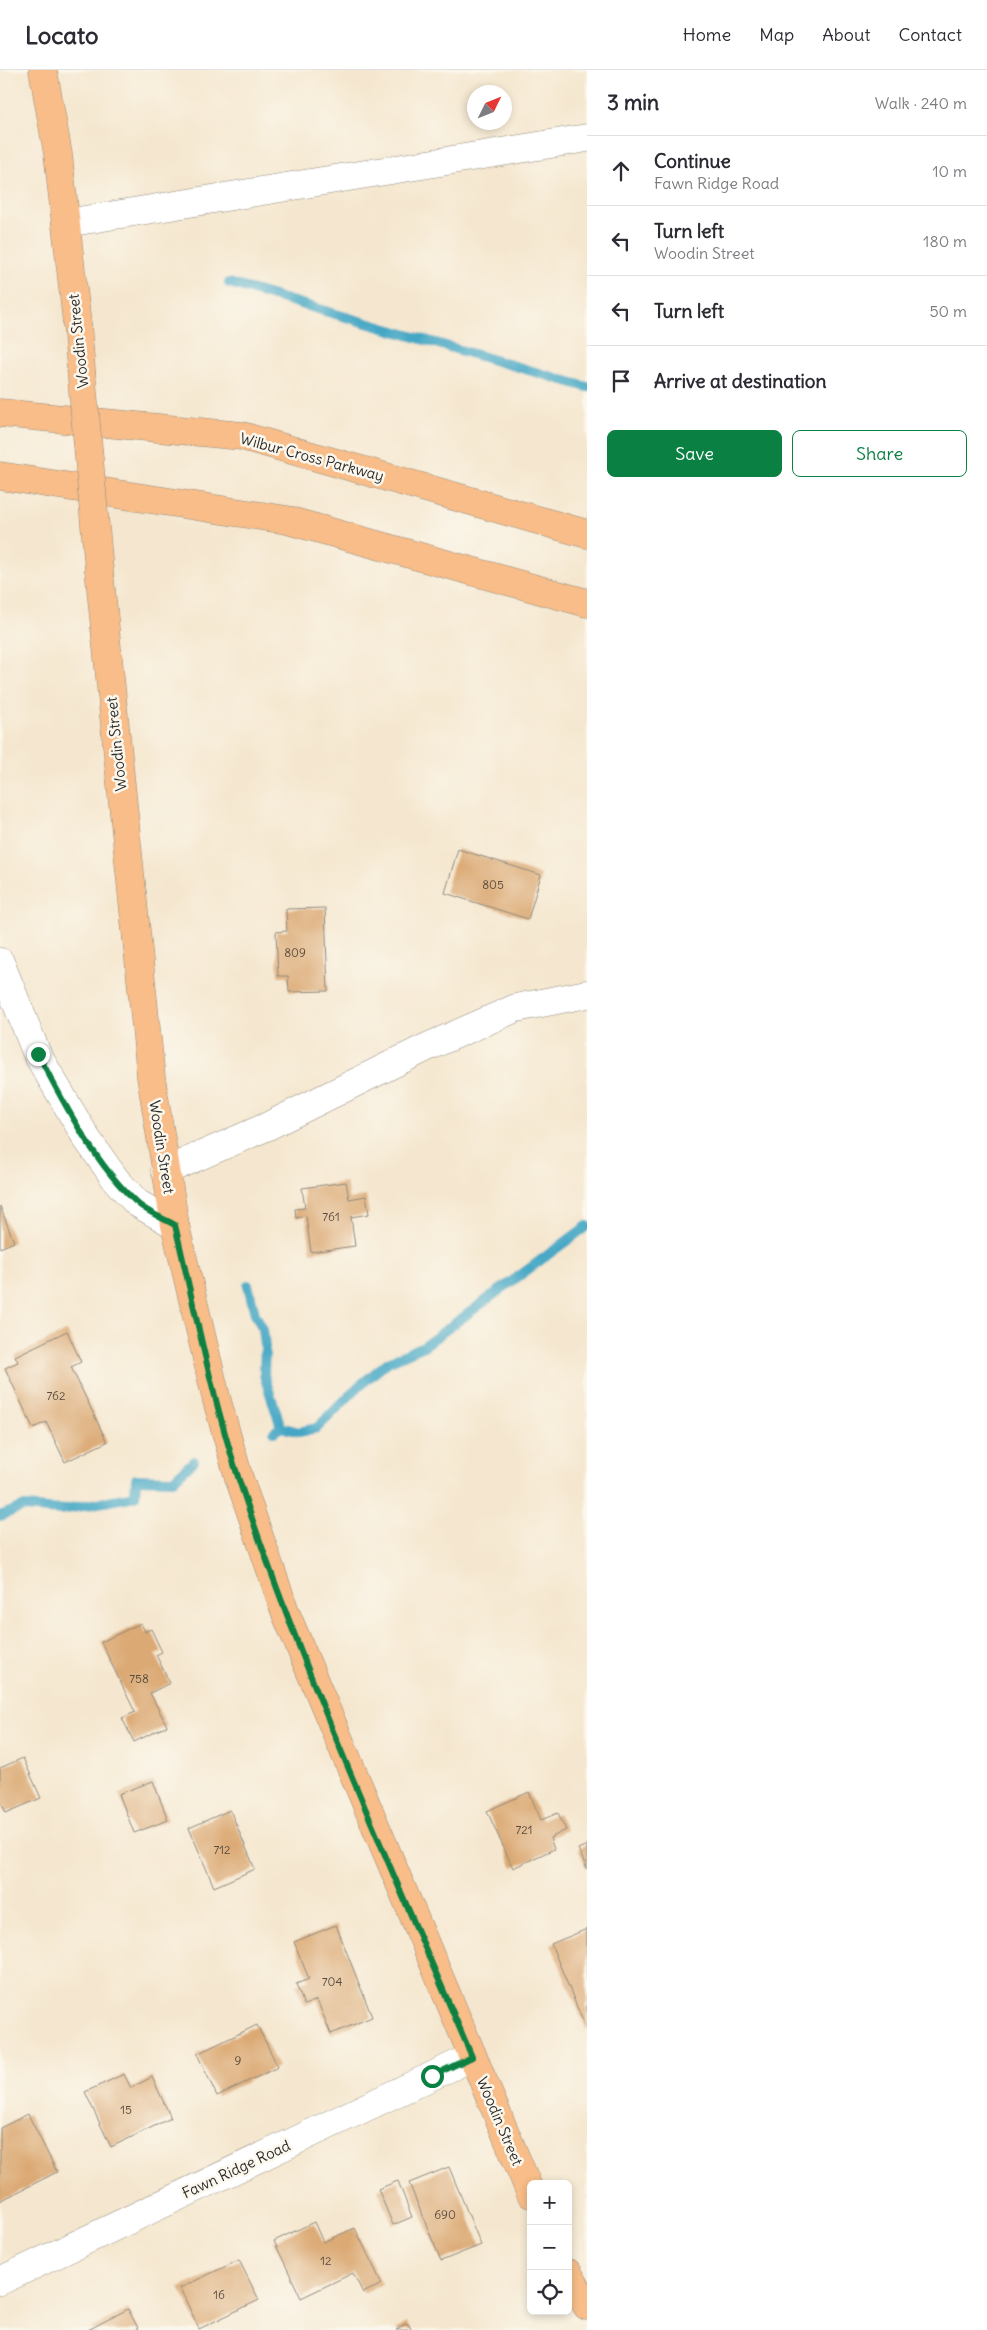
<!DOCTYPE html>
<html lang="en">
<head>
<meta charset="utf-8">
<style>
	body { margin:0; font-family:Delius,sans-serif; background:#f2f2f3; color:#2b2b33 }
	.controls { position:absolute; right:15px; bottom:15px; display:grid; overflow:hidden; border-radius:8px; box-shadow:0 2px 8px #0003 }
	.controls button { width:45px; height:45px; display:grid; place-items:center; padding:0; border:0; border-bottom:1px solid #e1e1e2; background:#fff; color:#2b2b33; font:25px sans-serif }
	.compass { position:absolute; left:467px; top:15px; width:45px; height:45px; border-radius:50%; background:#fff; box-shadow:0 2px 8px #0003; rotate:47deg }
	.stop { position:absolute; width:15px; height:15px; margin:-11px; border:4px solid #0b8043; border-radius:50%; background:#fff }
	.stop.end { background:#0b8043; border-color:#fff; box-shadow:0 1px 5px #0008 }
	.list { margin:0; padding:0; list-style:none }
	h2 { display:flex; justify-content:space-between; align-items:center; height:65px; margin:0; padding:0 20px; font-size:21px }
	h2 small { font-size:16px; font-weight:400; color:#7c7c81 }
	.list li { display:grid; grid-template-columns:32px 1fr auto; gap:15px; align-items:center; box-sizing:border-box; height:70px; padding:0 20px; border-top:1px solid #e1e1e2 }
	.list b { display:block; font-size:19px; white-space:nowrap }
	.list p { margin:0; font-size:16px; white-space:nowrap; color:#7c7c81 }
	.list em { font-size:16px; font-style:normal; color:#7c7c81 }
	.actions { display:flex; gap:10px; padding:15px 20px }
	.actions a { flex:1; padding:11px 0; border:1px solid #0b8043; border-radius:8px; text-align:center; font-size:18px; color:#0b8043 }
	.actions .main { background:#0b8043; color:#fff }
	.icon { flex:none; width:28px; height:28px; fill:none; stroke:currentColor; stroke-width:2; stroke-linecap:round; stroke-linejoin:round }
	.map { position:relative; flex:none; width:587px; height:2260px; overflow:hidden }
	header { display:flex; align-items:center; gap:30px; box-sizing:border-box; height:70px; padding:0 25px; background:#fff; border-bottom:1px solid #e1e1e2 }
	header strong { font-size:24px }
	nav { display:flex; gap:28px; margin-inline-start:auto; font-size:18px }
	main { display:flex }
	aside { flex:1; background:#fff }
	.map>svg:first-child { display:block }
</style>
</head>
<body>
<header>
<strong>Locato</strong>
<nav><a>Home</a><a>Map</a><a>About</a><a>Contact</a></nav>
</header>
<main>
<div class="map">
<svg width="587" height="2260" viewBox="0 0 587 2260">
	<rect width="100%" height="100%" fill="#fbf7ec"/>
	<filter id="ink" filterUnits="userSpaceOnUse"><feTurbulence type="fractalNoise" baseFrequency=".02" numOctaves="2"/><feDisplacementMap in="SourceGraphic" scale="10" xChannelSelector="R" yChannelSelector="G"/><feConvolveMatrix kernelMatrix="1 2 1 2 8 2 1 2 1" color-interpolation-filters="sRGB"/></filter>
	<filter id="wash" filterUnits="userSpaceOnUse"><feTurbulence type="fractalNoise" baseFrequency=".0096" numOctaves="4" result="noise"/><feDisplacementMap in="SourceGraphic" scale="20" xChannelSelector="R" yChannelSelector="G"/><feGaussianBlur stdDeviation="1.12" result="paint"/><feColorMatrix in="noise" values="0 0 0 0 0 0 0 0 0 0 0 0 0 0 0 0 0 1.4 0 .05"/><feComposite in="paint" operator="in"/></filter>
	<g filter="url(#wash)">
		<rect width="100%" height="100%" fill="#f5e7cf"/>
		<g fill="none" stroke-linecap="round" stroke-linejoin="round">
			<g stroke="#45a7c5" stroke-width="10">
				<path d="M 229,213 L 587,317"/>
				<path d="M 248,1215 L 255,1244 L 263,1259 L 265,1276 L 264,1305 L 281,1357"/>
				<path d="M 274,1362 L 281,1357 L 299,1362 L 317,1358 L 359,1316 L 388,1292 L 424,1276 L 587,1156"/>
				<path d="M 0,1446 L 23,1437 L 61,1440 L 135,1426 L 136,1409 L 173,1410 L 194,1391"/>
			</g>
		</g>
		<g id="blocks">
			<g fill="#dba973">
				<path d="M 458,779 L 541,805 L 528,849 L 445,823 Z"/>
				<path d="M 325,838 L 328,921 L 289,922 L 288,906 L 278,906 L 276,862 L 287,861 L 286,839 Z"/>
				<path d="M 346,1112 L 349,1129 L 366,1126 L 369,1144 L 351,1147 L 355,1176 L 311,1182 L 306,1146 L 296,1148 L 295,1139 L 305,1138 L 302,1118 Z"/>
				<path d="M 0,1136 L 14,1172 L 0,1178 Z"/>
				<path d="M 67,1261 L 81,1292 L 71,1297 L 107,1372 L 65,1392 L 46,1352 L 33,1358 L 5,1298 L 18,1292 L 15,1286 Z"/>
				<path d="M 141,1553 L 145,1562 L 151,1559 L 162,1582 L 156,1585 L 170,1613 L 150,1623 L 167,1656 L 134,1672 L 122,1648 L 135,1642 L 101,1572 Z"/>
				<path d="M 23,1688 L 41,1728 L 6,1743 L 0,1729 L 0,1698 Z"/>
				<path d="M 153,1711 L 168,1750 L 134,1763 L 119,1724 Z"/>
				<path d="M 529,1722 L 541,1750 L 558,1743 L 566,1760 L 550,1768 L 554,1779 L 513,1798 L 487,1741 Z"/>
				<path d="M 230,1740 L 255,1799 L 214,1817 L 189,1758 Z"/>
				<path d="M 587,1775 L 587,1799 L 578,1779 Z"/>
				<path d="M 336,1855 L 372,1947 L 331,1964 L 317,1930 L 304,1935 L 296,1914 L 309,1909 L 294,1872 Z"/>
				<path d="M 587,1859 L 587,1961 L 551,1874 Z"/>
				<path d="M 257,1955 L 278,1997 L 217,2026 L 197,1984 Z"/>
				<path d="M 124,2004 L 131,2018 L 152,2007 L 171,2048 L 111,2077 L 85,2022 Z"/>
				<path d="M 28,2044 L 57,2102 L 0,2131 L 0,2058 Z"/>
				<path d="M 449,2097 L 481,2175 L 441,2191 L 409,2113 Z"/>
				<path d="M 398,2111 L 412,2147 L 393,2155 L 378,2119 Z"/>
				<path d="M 314,2152 L 323,2172 L 355,2158 L 382,2214 L 363,2223 L 353,2203 L 301,2228 L 274,2171 Z"/>
				<path d="M 239,2190 L 259,2230 L 199,2259 L 180,2218 Z"/>
				<path d="M 128,2239 L 139,2260 L 88,2260 Z"/>
				<path d="M 407,2253 L 412,2260 L 396,2260 Z"/>
			</g>
		</g>
	</g>
	<g filter="url(#ink)">
		<use href="#blocks" fill-opacity="0" stroke="#90897d" stroke-width="1"/>
		<g fill="none" stroke-linecap="round" stroke-linejoin="round">
			<defs>
				<g id="minor">
					<path d="M 66,153 L 587,68"/>
					<path d="M 0,892 L 37,984 L 87,1069 L 116,1110 L 137,1133 L 175,1155"/>
					<path d="M 165,1101 L 266,1057 L 425,978 L 516,938 L 587,924"/>
					<path d="M 0,2211 L 472,1987"/>
				</g>
				<g id="major">
					<path d="M 43,0 L 58,84 L 77,254"/>
					<path d="M 99,500 L 151,1007 L 175,1155 L 217,1331 L 239,1408 L 286,1544 L 531,2124"/>
					<path d="M 568,2203 L 587,2236"/>
				</g>
				<g id="highway">
					<path d="M 0,343 L 242,366 L 587,464"/>
					<path d="M 0,406 L 287,450 L 587,533"/>
				</g>
			</defs>
			<use href="#minor" stroke="#90897d" stroke-width="29"/>
			<use href="#major" stroke="#90897d" stroke-width="29"/>
			<use href="#highway" stroke="#90897d" stroke-width="29"/>
			<use href="#minor" stroke="#fff" stroke-width="28"/>
			<use href="#major" stroke="#f8bd88" stroke-width="28"/>
			<use href="#highway" stroke="#f8bd88" stroke-width="28"/>
			<defs>
				<path id="major-bridge" d="M 77,254 L 99,500"/>
			</defs>
			<use href="#major-bridge" stroke="#90897d" stroke-width="29" stroke-linecap="butt"/>
			<use href="#major-bridge" stroke="#f8bd88" stroke-width="28"/>
		</g>
	</g>
	<g fill="none" stroke-linecap="round" stroke-linejoin="round" filter="url(#ink)">
		<path stroke="#0b8043" stroke-width="6" d="M 38,984 C 64,1033 94,1093 136,1132 C 146,1142 163,1148 175,1155 C 195,1240 212,1327 239,1410 C 304,1607 391,1797 472,1987 L 432,2006"/>
	</g>
	<g text-anchor="middle" dominant-baseline="central" stroke-width="5" stroke-linejoin="round" paint-order="stroke">
		<g font-size="12" fill="#574a3d">
			<text x="493" y="814">805</text>
			<text x="295" y="882">809</text>
			<text x="331" y="1146">761</text>
			<text x="56" y="1325">762</text>
			<text x="139" y="1608">758</text>
			<text x="524" y="1759">721</text>
			<text x="222" y="1779">712</text>
			<text x="332" y="1911">704</text>
			<text x="238" y="1990">9</text>
			<text x="126" y="2039">15</text>
			<text x="445" y="2144">690</text>
			<text x="326" y="2190">12</text>
			<text x="219" y="2224">16</text>
		</g>
		<g font-size="15" fill="#2b2b2b" stroke="#fbf7ec">
			<text transform="translate(78 271) rotate(-96)">Woodin Street</text>
			<text transform="translate(312 387) rotate(15)">Wilbur Cross Parkway</text>
			<text transform="translate(116 674) rotate(-96)">Woodin Street</text>
			<text transform="translate(162 1077) rotate(81)">Woodin Street</text>
			<text transform="translate(500 2051) rotate(67)">Woodin Street</text>
			<text transform="translate(236 2099) rotate(-25)">Fawn Ridge Road</text>
		</g>
	</g>
</svg>
<div class="controls">
<button>+</button>
<button>−</button>
<button><svg class="icon" aria-label="locate" viewBox="0 0 24 24"><circle cx="12" cy="12" r="6"/><path d="M12 2v4M12 18v4M2 12h4M18 12h4"/></svg></button>
</div>
<svg class="compass" viewBox="-18 -18 36 36"><path d="M0-13l5 13h-10z" fill="#e53935"/><path d="M0 13l5-13h-10z" fill="#7c7c81"/></svg>
<div class="stop" style="left:432px;top:2006px"></div>
<div class="stop end" style="left:38px;top:984px"></div>
</div>
<aside>
<h2>3 min<small>Walk · 240 m</small></h2>
<ul class="list">
<li><svg class="icon" aria-label="ahead" viewBox="0 0 24 24"><path d="M12 20V5M6 11l6-6 6 6"/></svg><div><b>Continue</b><p>Fawn Ridge Road</p></div><em>10 m</em></li>
<li><svg class="icon" aria-label="left" viewBox="0 0 24 24"><path d="M17 20v-9H6M10 6l-5 5 5 5"/></svg><div><b>Turn left</b><p>Woodin Street</p></div><em>180 m</em></li>
<li><svg class="icon" aria-label="left" viewBox="0 0 24 24"><path d="M17 20v-9H6M10 6l-5 5 5 5"/></svg><div><b>Turn left</b></div><em>50 m</em></li>
<li><svg class="icon" aria-label="arrive" viewBox="0 0 24 24"><path d="M6 21V4h12l-3 4 3 4H6"/></svg><div><b>Arrive at destination</b></div></li>
</ul>
<div class="actions"><a class="main">Save</a><a>Share</a></div>
</aside>
</main>
</body>
</html>
